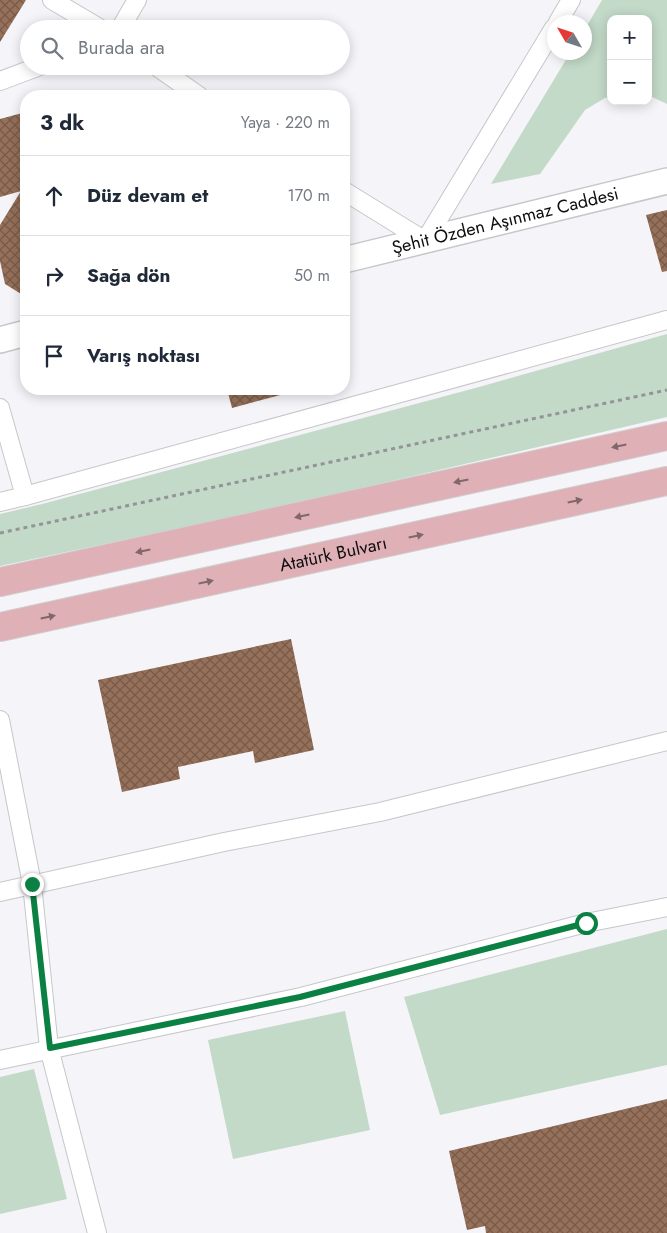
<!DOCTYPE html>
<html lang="tr">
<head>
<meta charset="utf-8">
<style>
	body { margin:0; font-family:Jost,sans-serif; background:#f2f2f3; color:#1f2937 }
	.controls { position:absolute; right:15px; top:15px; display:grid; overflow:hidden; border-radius:10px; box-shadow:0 2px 12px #0003 }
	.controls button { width:45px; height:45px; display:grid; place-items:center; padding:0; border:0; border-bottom:1px solid #e0e1e3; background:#fff; color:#1f2937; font:25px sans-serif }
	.compass { position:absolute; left:547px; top:15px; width:45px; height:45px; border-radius:50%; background:#fff; box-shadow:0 2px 12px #0003; rotate:309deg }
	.stop { position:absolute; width:15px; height:15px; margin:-11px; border:4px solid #0b8043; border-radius:50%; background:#fff }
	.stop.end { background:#0b8043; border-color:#fff; box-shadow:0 1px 5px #0008 }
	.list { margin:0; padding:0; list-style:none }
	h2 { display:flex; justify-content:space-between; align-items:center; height:65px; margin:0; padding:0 20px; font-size:21px }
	h2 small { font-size:16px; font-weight:400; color:#747a83 }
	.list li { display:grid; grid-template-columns:32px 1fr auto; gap:15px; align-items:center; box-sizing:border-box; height:80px; padding:0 20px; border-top:1px solid #e0e1e3 }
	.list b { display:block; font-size:19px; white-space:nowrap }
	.list em { font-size:16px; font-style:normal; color:#747a83 }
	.icon { flex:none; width:28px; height:28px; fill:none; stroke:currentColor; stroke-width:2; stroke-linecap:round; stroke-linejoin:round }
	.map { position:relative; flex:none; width:667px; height:1233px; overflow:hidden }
	.search { position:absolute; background:#fff; box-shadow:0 2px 12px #0003; left:20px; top:20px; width:330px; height:55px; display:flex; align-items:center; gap:12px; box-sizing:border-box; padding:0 18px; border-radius:28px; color:#747a83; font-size:19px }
	.panel { position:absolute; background:#fff; box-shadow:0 2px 12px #0003; left:20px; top:90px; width:330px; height:305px; border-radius:20px }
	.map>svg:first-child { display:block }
</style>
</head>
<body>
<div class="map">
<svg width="667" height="1233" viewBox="0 0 667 1233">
	<defs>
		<pattern id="building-cross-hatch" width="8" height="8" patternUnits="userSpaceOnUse" patternTransform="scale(1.25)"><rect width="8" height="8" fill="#95705a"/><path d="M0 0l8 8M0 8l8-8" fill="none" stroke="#785a49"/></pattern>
	</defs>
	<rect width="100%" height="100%" fill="#f5f4f8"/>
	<g fill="#c3dac8">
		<path d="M 602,0 L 667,0 L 667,104 L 648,95 L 648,19 L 611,19 L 611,97 L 605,98 L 585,110 L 540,174 L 491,184 L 570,53 L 584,52 L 585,29 Z"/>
		<path d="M 667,334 L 667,417 L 289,505 L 0,566 L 0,514 L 42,504 L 479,387 Z"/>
		<path d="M 667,929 L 667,1065 L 440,1115 L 404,997 Z"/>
		<path d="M 345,1011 L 370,1130 L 233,1159 L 208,1040 Z"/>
		<path d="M 34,1069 L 67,1199 L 0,1214 L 0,1077 Z"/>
	</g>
	<g fill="url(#building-cross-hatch)">
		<path d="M 0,0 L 26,0 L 0,42 Z"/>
		<path d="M 26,112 L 26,297 L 5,284 L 0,261 L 0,225 L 21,191 L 0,197 L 0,119 Z"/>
		<path d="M 667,210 L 667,271 L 662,272 L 646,215 Z"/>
		<path d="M 227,389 L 284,389 L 284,394 L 232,408 Z"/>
		<path d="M 291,639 L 314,750 L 255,763 L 253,751 L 178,767 L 180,779 L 122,792 L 98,680 Z"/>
		<path d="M 667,1099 L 667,1233 L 486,1233 L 485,1226 L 467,1230 L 449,1151 Z"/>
	</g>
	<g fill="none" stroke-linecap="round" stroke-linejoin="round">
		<defs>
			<g id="street">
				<path d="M 52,0 L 101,29"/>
				<path d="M 558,22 L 571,0"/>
				<path d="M 120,29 L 137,0"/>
				<path d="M 156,66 L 199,96"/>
				<path d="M 0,81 L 40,66"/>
				<path d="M 344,191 L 425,241 L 554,28"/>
				<path d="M 0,408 L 25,496"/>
				<path d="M 0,502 L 25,496 L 667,320"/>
				<path d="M 0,720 L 32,884 L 49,1048 L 97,1233"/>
				<path d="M 0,892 L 224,842 L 380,812 L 667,741"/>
				<path d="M 0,1060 L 301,997 L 586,923 L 667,907"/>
			</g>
			<g id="secondary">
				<path id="s1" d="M 344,260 L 667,181"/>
				<path d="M 0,340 L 26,333"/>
			</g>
			<g id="primary">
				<path d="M 0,582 L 667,436"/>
				<path id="s2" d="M 0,627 L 667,481"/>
			</g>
		</defs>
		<use href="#street" stroke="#c7c6ca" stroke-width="20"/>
		<use href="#secondary" stroke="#c7c6ca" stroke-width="28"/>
		<use href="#primary" stroke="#cfcfcf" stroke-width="30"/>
		<path stroke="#949396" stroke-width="3" stroke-dasharray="4 4" stroke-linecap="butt" d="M 0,533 L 667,390"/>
		<use href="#street" stroke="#fff" stroke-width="18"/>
		<use href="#secondary" stroke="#fff" stroke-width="25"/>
		<use href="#primary" stroke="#dfb0b6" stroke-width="28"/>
	</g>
	<defs><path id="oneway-solid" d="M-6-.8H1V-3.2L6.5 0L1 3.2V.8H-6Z" transform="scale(1.25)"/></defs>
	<g fill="#80676a">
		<use href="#oneway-solid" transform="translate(619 446) rotate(168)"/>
		<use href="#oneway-solid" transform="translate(461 481) rotate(168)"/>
		<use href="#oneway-solid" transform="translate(575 501) rotate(-12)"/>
		<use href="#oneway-solid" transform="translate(302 516) rotate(168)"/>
		<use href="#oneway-solid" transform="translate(416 536) rotate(-12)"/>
		<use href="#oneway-solid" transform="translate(143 551) rotate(168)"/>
		<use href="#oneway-solid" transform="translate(206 582) rotate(-12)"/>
		<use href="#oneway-solid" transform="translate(48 617) rotate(-12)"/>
	</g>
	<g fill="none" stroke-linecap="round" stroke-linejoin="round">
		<path stroke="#0b8043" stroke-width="6" d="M 32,884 L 50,1048 L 300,997 L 586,923"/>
	</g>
	<g text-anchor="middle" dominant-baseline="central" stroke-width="5" stroke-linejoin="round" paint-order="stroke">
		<g font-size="18" fill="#0d0d0e" stroke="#fff">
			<text stroke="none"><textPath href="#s1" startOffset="166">Şehit Özden Aşınmaz Caddesi</textPath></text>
			<text stroke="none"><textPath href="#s2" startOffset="341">Atatürk Bulvarı</textPath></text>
		</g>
	</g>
</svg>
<div class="controls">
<button>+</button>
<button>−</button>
</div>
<svg class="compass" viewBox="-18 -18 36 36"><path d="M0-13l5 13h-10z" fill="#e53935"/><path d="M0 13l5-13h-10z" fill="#747a83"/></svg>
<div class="stop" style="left:586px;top:923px"></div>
<div class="stop end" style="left:32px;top:884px"></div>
<div class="search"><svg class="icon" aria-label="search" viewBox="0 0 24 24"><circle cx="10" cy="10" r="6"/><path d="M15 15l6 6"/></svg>Burada ara</div>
<section class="panel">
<h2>3 dk<small>Yaya · 220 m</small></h2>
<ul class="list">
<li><svg class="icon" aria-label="ahead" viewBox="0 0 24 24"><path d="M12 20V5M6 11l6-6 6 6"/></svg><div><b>Düz devam et</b></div><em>170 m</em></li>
<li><svg class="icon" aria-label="right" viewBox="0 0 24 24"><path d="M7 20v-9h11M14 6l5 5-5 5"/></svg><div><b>Sağa dön</b></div><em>50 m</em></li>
<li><svg class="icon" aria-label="arrive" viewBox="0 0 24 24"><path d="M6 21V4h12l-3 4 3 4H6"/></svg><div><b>Varış noktası</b></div></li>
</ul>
</section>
</div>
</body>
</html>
